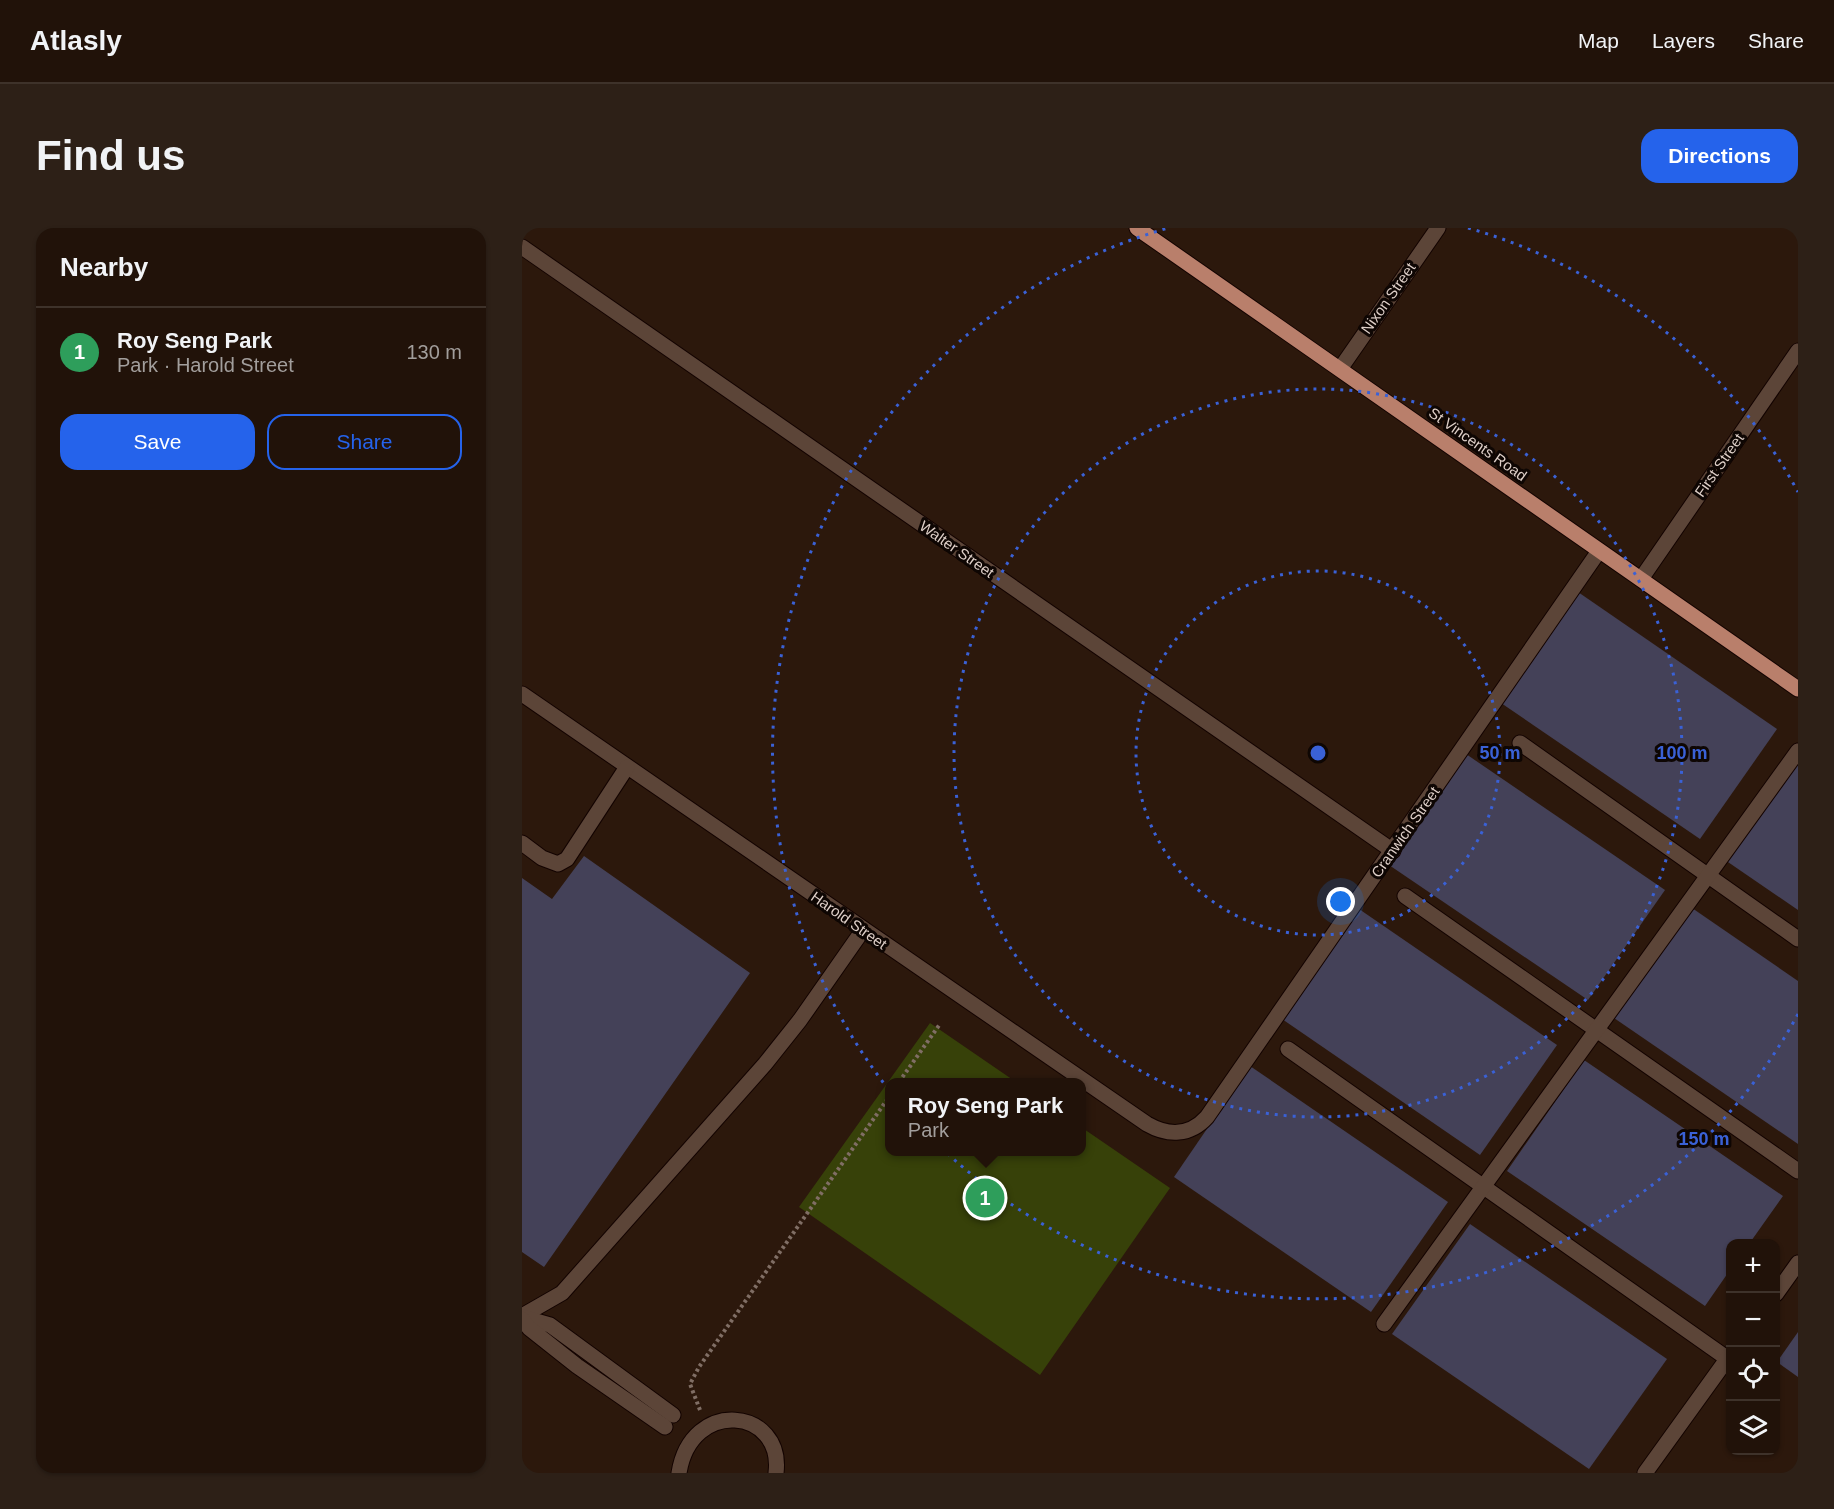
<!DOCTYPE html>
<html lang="en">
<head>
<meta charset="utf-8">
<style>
	body { margin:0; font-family:Arial,sans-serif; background:#2d2017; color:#f1f3f6 }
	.controls { position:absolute; right:18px; bottom:18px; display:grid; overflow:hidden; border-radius:12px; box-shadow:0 2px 4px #0004 }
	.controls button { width:54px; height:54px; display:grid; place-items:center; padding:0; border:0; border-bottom:2px solid #3e322a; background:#211209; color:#f1f3f6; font:30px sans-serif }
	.you { position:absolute; left:819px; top:674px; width:21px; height:21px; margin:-15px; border:4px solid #fff; border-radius:50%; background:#1a73e8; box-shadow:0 0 0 9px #1a73e833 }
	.badge { display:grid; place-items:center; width:39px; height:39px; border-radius:50%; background:#2563eb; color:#fff; font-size:20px; font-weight:700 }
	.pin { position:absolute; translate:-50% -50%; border:3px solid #fff; box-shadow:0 2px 6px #0006 }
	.popup { position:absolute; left:363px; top:850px; width:201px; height:78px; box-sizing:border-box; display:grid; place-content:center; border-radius:12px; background:#211209; filter:drop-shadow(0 2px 4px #0005); font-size:20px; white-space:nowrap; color:#a29e9c }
	.popup b { font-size:22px; color:#f1f3f6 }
	.popup::after { content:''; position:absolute; left:50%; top:100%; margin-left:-12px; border:12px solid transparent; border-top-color:#211209 }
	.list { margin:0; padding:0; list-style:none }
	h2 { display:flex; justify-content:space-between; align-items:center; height:78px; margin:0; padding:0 24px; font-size:26px }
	h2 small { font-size:20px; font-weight:400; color:#a29e9c }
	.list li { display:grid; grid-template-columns:39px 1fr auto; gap:18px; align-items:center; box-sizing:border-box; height:90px; padding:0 24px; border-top:2px solid #3e322a }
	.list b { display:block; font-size:22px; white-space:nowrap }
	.list p { margin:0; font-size:20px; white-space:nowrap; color:#a29e9c }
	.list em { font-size:20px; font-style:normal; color:#a29e9c }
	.actions { display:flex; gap:12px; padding:18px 24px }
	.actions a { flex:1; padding:14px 0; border:2px solid #2563eb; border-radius:18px; text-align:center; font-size:21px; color:#2563eb }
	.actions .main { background:#2563eb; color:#fff }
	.icon { flex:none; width:33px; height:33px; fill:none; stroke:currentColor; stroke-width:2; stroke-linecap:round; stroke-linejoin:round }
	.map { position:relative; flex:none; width:1276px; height:1245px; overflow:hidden; border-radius:18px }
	header { display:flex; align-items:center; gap:36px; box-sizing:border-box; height:84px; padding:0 30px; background:#211209; border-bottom:2px solid #3e322a }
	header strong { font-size:28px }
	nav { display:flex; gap:33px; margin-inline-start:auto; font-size:21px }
	.intro { display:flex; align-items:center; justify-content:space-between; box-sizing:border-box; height:144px; padding:0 36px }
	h1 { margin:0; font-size:42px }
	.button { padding:15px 27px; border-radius:18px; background:#2563eb; color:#fff; font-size:21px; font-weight:700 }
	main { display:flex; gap:36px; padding:0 36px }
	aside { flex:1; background:#211209; border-radius:18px; box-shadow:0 2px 4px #0004 }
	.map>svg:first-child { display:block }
</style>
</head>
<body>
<header>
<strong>Atlasly</strong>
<nav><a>Map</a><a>Layers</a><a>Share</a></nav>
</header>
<div class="intro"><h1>Find us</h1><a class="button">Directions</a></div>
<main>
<aside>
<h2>Nearby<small></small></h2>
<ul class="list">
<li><span class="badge" style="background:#2e9e5b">1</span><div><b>Roy Seng Park</b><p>Park · Harold Street</p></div><em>130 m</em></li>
</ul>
<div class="actions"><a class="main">Save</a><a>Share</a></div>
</aside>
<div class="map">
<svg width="1276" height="1245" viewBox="0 0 1276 1245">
	<rect width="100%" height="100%" fill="#2c180c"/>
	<path fill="#374109" d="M 408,795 L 494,854 L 367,854 L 367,924 L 559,924 L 559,899 L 648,960 L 518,1147 L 277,979 Z"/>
	<g fill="#444158">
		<path d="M 1056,364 L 1255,501 L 1178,611 L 979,475 Z"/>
		<path d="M 944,526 L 1143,662 L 1066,772 L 867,637 Z"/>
		<path d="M 1276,528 L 1276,682 L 1203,632 Z"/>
		<path d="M 62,628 L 228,745 L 22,1039 L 0,1024 L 0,650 L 30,671 Z"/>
		<path d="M 1170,680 L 1276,753 L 1276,916 L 1092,790 Z"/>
		<path d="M 837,681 L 1035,817 L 958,927 L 760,791 Z"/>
		<path d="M 1062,832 L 1261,968 L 1227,1016 L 1208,1016 L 1208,1042 L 1183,1078 L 985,943 Z"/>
		<path d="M 728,838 L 926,974 L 849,1084 L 652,949 Z"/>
		<path d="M 948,996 L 1145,1131 L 1067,1241 L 870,1106 Z"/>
		<path d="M 1276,1104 L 1276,1149 L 1255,1134 Z"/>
	</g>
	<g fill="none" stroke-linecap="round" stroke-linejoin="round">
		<defs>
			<g id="minor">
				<path d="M 0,19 L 871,623"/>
				<path d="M 818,141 L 916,0"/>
				<path d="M 1119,351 L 1276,123"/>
				<path d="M 0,466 L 625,896 C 646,908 668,908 685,889 L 1077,323"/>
				<path d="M 998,515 L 1276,711"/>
				<path d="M 0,615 L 20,630 L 36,636 L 45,631 L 105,539"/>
				<path d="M 883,668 L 1276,943"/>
				<path d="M 766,821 L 1206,1131"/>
				<path d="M 1254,1066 L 1276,1035"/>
				<path d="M 0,1088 L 40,1065 L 243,836 L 278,792 L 341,702"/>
				<path d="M 0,1089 L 28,1097 L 151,1187"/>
				<path d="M 0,1091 L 7,1100 L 55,1138 L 143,1199"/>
				<path d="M 862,1096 L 1276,523"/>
				<path d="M 157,1245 C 169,1169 262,1180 254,1245"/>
				<path d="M 1123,1245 L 1208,1127"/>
			</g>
			<path id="major" d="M 615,0 L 1276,461"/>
		</defs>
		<use href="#minor" stroke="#130300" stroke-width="17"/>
		<use href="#major" stroke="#130300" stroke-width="17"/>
		<g stroke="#806e65" stroke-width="4" stroke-dasharray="3 3" stroke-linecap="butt">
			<path d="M 377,854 L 418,796"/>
			<path d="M 178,1182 L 168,1156 L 177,1139 L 367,869"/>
		</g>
		<use href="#minor" stroke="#5c4538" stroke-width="15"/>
		<use href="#major" stroke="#b97f6b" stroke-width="15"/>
	</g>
	<g fill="none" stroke="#3a61d6" stroke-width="3" stroke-dasharray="3 6">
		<circle cx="796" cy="525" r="182"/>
		<circle cx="796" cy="525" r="364"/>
		<path d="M1276 786A546 546 0 1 1 646 0M946 0A546 546 0 0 1 1276 264"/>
	</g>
	<g text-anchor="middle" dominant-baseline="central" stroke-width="6" stroke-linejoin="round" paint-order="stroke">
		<g font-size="15" fill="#decfc8" stroke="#0e0603">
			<text transform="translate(866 70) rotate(-55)">Nixon Street</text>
			<text transform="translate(956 216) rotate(35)">St Vincents Road</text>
			<text transform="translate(1197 237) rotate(-55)">First Street</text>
			<text transform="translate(435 321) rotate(35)">Walter Street</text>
			<text transform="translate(883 604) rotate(-55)">Cranwich Street</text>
			<text transform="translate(327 692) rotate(35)">Harold Street</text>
		</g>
	</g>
	<circle cx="796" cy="525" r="9" fill="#3a61d6" stroke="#0e0603" stroke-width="3"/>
	<g font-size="18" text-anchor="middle" font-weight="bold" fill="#3a61d6" stroke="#0e0603" stroke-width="6" stroke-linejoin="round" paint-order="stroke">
		<text x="978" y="531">50 m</text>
		<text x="1160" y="531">100 m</text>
		<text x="1182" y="917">150 m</text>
	</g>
</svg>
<div class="controls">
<button>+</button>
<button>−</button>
<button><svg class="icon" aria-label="locate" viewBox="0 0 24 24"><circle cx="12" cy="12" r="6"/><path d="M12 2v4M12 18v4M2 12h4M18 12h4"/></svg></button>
<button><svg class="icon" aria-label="layers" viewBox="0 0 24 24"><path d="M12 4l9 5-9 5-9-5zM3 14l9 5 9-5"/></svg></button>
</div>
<div class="you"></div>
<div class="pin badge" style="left:463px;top:970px;background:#2e9e5b">1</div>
<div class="popup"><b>Roy Seng Park</b>Park</div>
</div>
</main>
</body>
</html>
